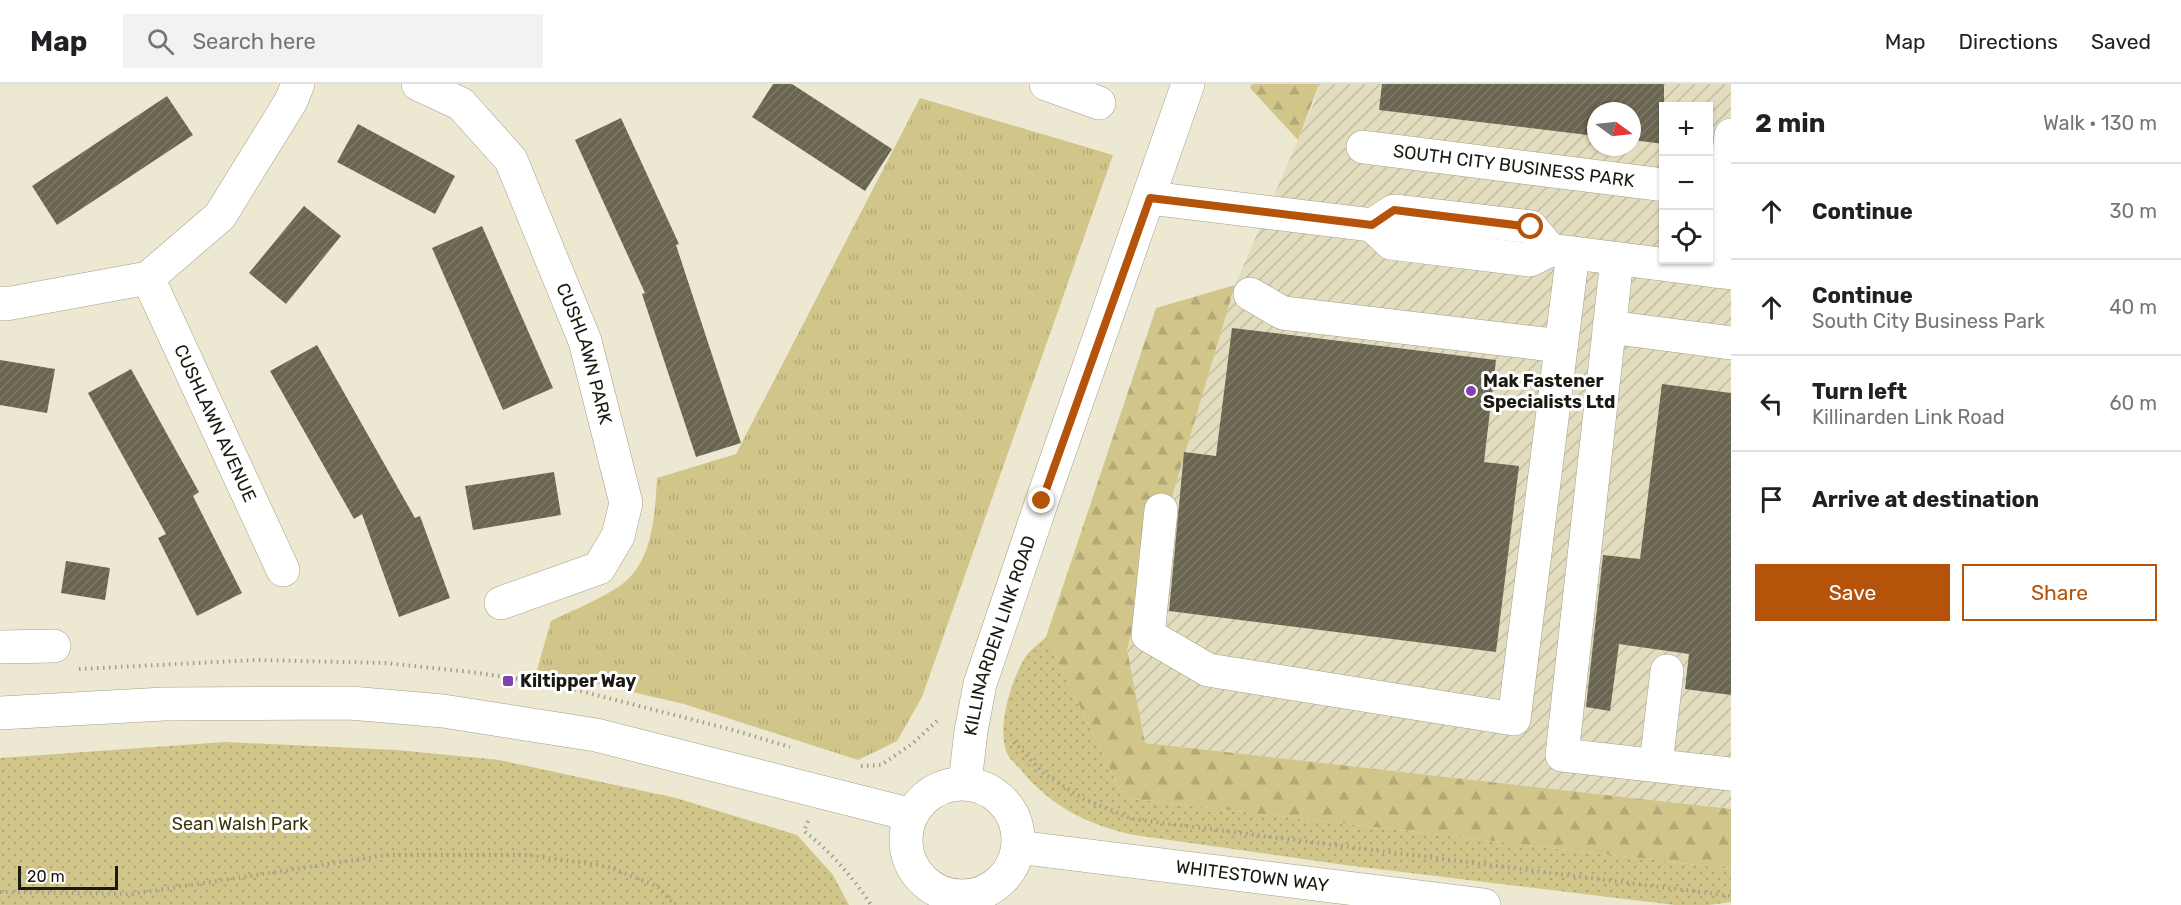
<!DOCTYPE html>
<html lang="en">
<head>
<meta charset="utf-8">
<style>
	body { margin:0; font-family:Rubik,sans-serif; background:#f2f2f2; color:#202124 }
	.controls { position:absolute; right:18px; top:18px; display:grid; overflow:hidden; border-radius:0px; box-shadow:0 2px 4px #0004 }
	.controls button { width:54px; height:54px; display:grid; place-items:center; padding:0; border:0; border-bottom:2px solid #e0e0e0; background:#fff; color:#202124; font:30px sans-serif }
	.compass { position:absolute; left:1587px; top:18px; width:54px; height:54px; border-radius:50%; background:#fff; box-shadow:0 2px 4px #0004; rotate:105deg }
	.scale { position:absolute; left:18px; bottom:15px; width:100px; box-sizing:border-box; padding-left:6px; border:3px solid #1b1a11; border-top:0; font-size:16px; line-height:21px; white-space:nowrap; color:#1b1a11; -webkit-text-stroke:4px #fff; paint-order:stroke }
	.stop { position:absolute; width:18px; height:18px; margin:-14px; border:4px solid #b45309; border-radius:50%; background:#fff }
	.stop.end { background:#b45309; border-color:#fff; box-shadow:0 2px 6px #0008 }
	.list { margin:0; padding:0; list-style:none }
	h2 { display:flex; justify-content:space-between; align-items:center; height:78px; margin:0; padding:0 24px; font-size:26px }
	h2 small { font-size:20px; font-weight:400; color:#757577 }
	.list li { display:grid; grid-template-columns:39px 1fr auto; gap:18px; align-items:center; box-sizing:border-box; height:96px; padding:0 24px; border-top:2px solid #e0e0e0 }
	.list b { display:block; font-size:22px; white-space:nowrap }
	.list p { margin:0; font-size:20px; white-space:nowrap; color:#757577 }
	.list em { font-size:20px; font-style:normal; color:#757577 }
	.actions { display:flex; gap:12px; padding:18px 24px }
	.actions a { flex:1; padding:14px 0; border:2px solid #b45309; border-radius:0px; text-align:center; font-size:21px; color:#b45309 }
	.actions .main { background:#b45309; color:#fff }
	.icon { flex:none; width:33px; height:33px; fill:none; stroke:currentColor; stroke-width:2; stroke-linecap:round; stroke-linejoin:round }
	.map { position:relative; flex:none; width:1731px; height:821px; overflow:hidden }
	header { display:flex; align-items:center; gap:36px; box-sizing:border-box; height:84px; padding:0 30px; background:#fff; border-bottom:2px solid #e0e0e0 }
	header strong { font-size:28px }
	nav { display:flex; gap:33px; margin-inline-start:auto; font-size:21px }
	.search { width:420px; height:54px; background:#f2f2f2; display:flex; align-items:center; gap:15px; box-sizing:border-box; padding:0 21px; border-radius:0px; color:#757577; font-size:22px }
	main { display:flex }
	aside { flex:1; background:#fff }
	.map>svg:first-child { display:block }
</style>
</head>
<body>
<header>
<strong>Map</strong>
<div class="search"><svg class="icon" aria-label="search" viewBox="0 0 24 24"><circle cx="10" cy="10" r="6"/><path d="M15 15l6 6"/></svg>Search here</div>
<nav><a>Map</a><a>Directions</a><a>Saved</a></nav>
</header>
<main>
<div class="map">
<svg width="1731" height="821" viewBox="0 0 1731 821">
	<defs>
		<pattern id="industrial-furrows" width="10" height="10" patternUnits="userSpaceOnUse" patternTransform="scale(1.5)"><rect width="10" height="10" fill="#e3ddbf"/><path d="M-1 1l2-2M0 10L10 0M9 11l2-2" fill="none" stroke="#c2bda3"/></pattern>
		<pattern id="grass-tufts" width="24" height="20" patternUnits="userSpaceOnUse" patternTransform="scale(1.5)"><rect width="24" height="20" fill="#d1c58a"/><path d="M3 7l-1-3M5 7V3M7 7l1-3M15 17l-1-3M17 17v-4M19 17l1-3" fill="none" stroke="#b3a976"/></pattern>
		<pattern id="forest-firs" width="22" height="20" patternUnits="userSpaceOnUse" patternTransform="scale(1.5)"><rect width="22" height="20" fill="#d1c58a"/><path d="M5 1l3.5 6h-7zM16 11l3.5 6h-7z" fill="#b3a976"/></pattern>
		<pattern id="park-dots" width="8" height="8" patternUnits="userSpaceOnUse" patternTransform="scale(1.5)"><rect width="8" height="8" fill="#d1c58a"/><path d="M2 2h.1M6 6h.1" fill="none" stroke="#b3a976" stroke-width="1.8" stroke-linecap="round"/></pattern>
		<pattern id="building-hatch" width="6" height="6" patternUnits="userSpaceOnUse" patternTransform="scale(1.5)"><rect width="6" height="6" fill="#696550"/><path d="M-1 1l2-2M0 6l6-6M5 7l2-2" fill="none" stroke="#7e7a6a"/></pattern>
	</defs>
	<rect width="100%" height="100%" fill="#ede8d1"/>
	<path fill="url(#industrial-furrows)" fill-rule="evenodd" d="M 1319,0 L 1731,0 L 1731,725 L 1145,659 L 1127,565 L 1235,201 L 1314,19 ZM 1664,22 L 1708,22 L 1708,176 L 1664,176 ZM 1596,27 L 1632,27 L 1632,63 L 1596,63 Z"/>
	<path fill="url(#grass-tufts)" d="M 920,14 L 1113,71 L 922,613 L 897,657 L 858,676 L 684,620 L 537,586 L 551,537 C 571,527 603,514 621,501 C 653,478 655,430 657,394 L 736,370 Z"/>
	<g fill="url(#forest-firs)">
		<path d="M 1252,0 L 1319,0 L 1298,56 L 1250,4 Z"/>
		<path d="M 1235,201 L 1127,565 L 1145,659 L 1731,725 L 1731,785 L 1124,714 L 1046,553 L 1156,224 Z"/>
	</g>
	<g fill="url(#park-dots)">
		<path d="M 1046,553 L 1124,714 L 1731,785 L 1731,818 L 1709,821 L 1675,821 L 1345,781 L 1134,751 C 1090,742 1050,722 1021,686 C 1017,681 1009,675 1007,669 C 996,644 1012,593 1026,572 C 1031,565 1040,559 1046,553 Z"/>
		<path d="M 225,658 L 397,666 L 499,676 L 676,714 L 797,751 L 833,791 L 849,821 L 0,821 L 0,674 Z"/>
	</g>
	<g fill="url(#building-hatch)">
		<path d="M 773,0 L 792,0 L 892,65 L 865,107 L 752,33 Z"/>
		<path d="M 1382,0 L 1664,0 L 1664,60 L 1632,56 L 1632,27 L 1596,27 L 1596,52 L 1379,26 Z"/>
		<path d="M 167,12 L 193,51 L 57,141 L 32,102 Z"/>
		<path d="M 621,34 L 679,160 L 676,161 L 741,359 L 696,373 L 642,210 L 645,209 L 575,56 Z"/>
		<path d="M 358,40 L 455,92 L 435,130 L 337,78 Z"/>
		<path d="M 304,122 L 341,152 L 286,220 L 249,189 Z"/>
		<path d="M 482,142 L 553,304 L 503,326 L 432,164 Z"/>
		<path d="M 1232,244 L 1496,276 L 1484,378 L 1519,382 L 1496,568 L 1169,527 L 1184,368 L 1216,372 Z"/>
		<path d="M 317,261 L 415,434 L 420,432 L 450,514 L 399,533 L 362,430 L 354,435 L 270,287 Z"/>
		<path d="M 0,276 L 55,285 L 47,329 L 0,321 Z"/>
		<path d="M 131,285 L 199,408 L 193,412 L 242,509 L 197,532 L 158,454 L 166,450 L 88,309 Z"/>
		<path d="M 1662,300 L 1731,309 L 1731,611 L 1685,605 L 1689,570 L 1619,560 L 1610,627 L 1586,623 L 1603,471 L 1640,475 Z"/>
		<path d="M 554,388 L 561,431 L 473,446 L 465,402 Z"/>
		<path d="M 66,477 L 110,484 L 105,516 L 61,509 Z"/>
	</g>
	<g fill="none" stroke-linecap="round" stroke-linejoin="round">
		<defs>
			<g id="minor">
				<path id="s1" d="M 418,0 L 461,20 L 511,76 L 585,257 L 626,419 L 618,452 L 599,484 L 501,519"/>
				<path d="M 1046,0 L 1099,19"/>
				<path id="s2" d="M 1363,63 L 1664,101"/>
				<path d="M 1150,114 L 1372,141 L 1391,159 L 1530,176 L 1550,166 L 1731,189"/>
				<path d="M 1372,141 L 1394,127 L 1531,143 L 1550,166"/>
				<path d="M 1617,175 L 1562,671 L 1731,690"/>
				<path d="M 1715,187 L 1731,51"/>
				<path id="s3" d="M 148,194 L 283,486"/>
				<path d="M 1250,210 L 1283,229 L 1561,262"/>
				<path d="M 0,219 L 6,220 L 148,194 L 220,132 L 291,17 L 298,0"/>
				<path d="M 1609,243 L 1731,259"/>
				<path d="M 1161,426 L 1148,551 L 1208,586 L 1514,635 L 1573,169"/>
				<path d="M 0,563 L 54,562"/>
				<path d="M 0,629 L 164,620 L 350,619 L 443,627 L 596,651 L 912,731"/>
				<path d="M 1656,680 L 1667,587"/>
				<path id="s4" d="M 965,699 L 971,647 L 980,600 L 1042,417 L 1188,0"/>
				<circle cx="962" cy="756" r="56"/>
				<path id="s5" d="M 1018,763 L 1484,821"/>
			</g>
		</defs>
		<use href="#minor" stroke="#a39f89" stroke-width="34"/>
		<g stroke="#a19e8c" stroke-width="4" stroke-dasharray="1.5 4.5" stroke-linecap="butt">
			<path d="M 79,585 L 256,576 L 385,579 L 471,588 L 553,600 L 733,646 L 790,663"/>
			<path d="M 1014,658 L 1044,690 L 1084,715 L 1132,735 L 1731,812"/>
			<path d="M 861,682 L 881,681 L 912,660 L 937,637"/>
			<path d="M 808,737 L 804,747 C 831,768 852,792 871,821"/>
			<path d="M 0,808 L 132,810 L 387,771 L 525,771 L 606,782 L 657,802 L 675,821"/>
		</g>
		<use href="#minor" stroke="#fff" stroke-width="33"/>
	</g>
	<g fill="none" stroke-linecap="round" stroke-linejoin="round">
		<path stroke="#b45309" stroke-width="8" d="M 1042,417 L 1150,114 L 1372,141 L 1394,126 L 1531,143"/>
	</g>
	<g fill="#823eb2" stroke="#fff" stroke-width="2">
		<circle cx="1471" cy="307" r="6"/>
		<rect x="502" y="591" width="12" height="12" rx="3"/>
	</g>
	<g text-anchor="middle" dominant-baseline="central" stroke-width="6" stroke-linejoin="round" paint-order="stroke">
		<g font-size="18" fill="#1b1a11" stroke="#fff">
			<text stroke="none"><textPath href="#s2" startOffset="152">SOUTH CITY BUSINESS PARK</textPath></text>
			<text stroke="none"><textPath href="#s1" startOffset="330">CUSHLAWN PARK</textPath></text>
			<text stroke="none"><textPath href="#s3" startOffset="160">CUSHLAWN AVENUE</textPath></text>
			<text stroke="none"><textPath href="#s4" startOffset="152">KILLINARDEN LINK ROAD</textPath></text>
			<text stroke="none"><textPath href="#s5" startOffset="236">WHITESTOWN WAY</textPath></text>
		</g>
		<g font-size="18" font-weight="bold" fill="#1b1a11" stroke="#fff" text-anchor="start">
			<text x="1483" y="297">Mak Fastener<tspan x="1483" dy="21">Specialists Ltd</tspan></text>
			<text x="520" y="597">Kiltipper Way</text>
		</g>
		<g font-size="18" fill="#3b3205" stroke="#fff">
			<text x="240" y="740">Sean Walsh Park</text>
		</g>
	</g>
</svg>
<div class="controls">
<button>+</button>
<button>−</button>
<button><svg class="icon" aria-label="locate" viewBox="0 0 24 24"><circle cx="12" cy="12" r="6"/><path d="M12 2v4M12 18v4M2 12h4M18 12h4"/></svg></button>
</div>
<svg class="compass" viewBox="-18 -18 36 36"><path d="M0-13l5 13h-10z" fill="#e53935"/><path d="M0 13l5-13h-10z" fill="#757577"/></svg>
<div class="scale">20 m</div>
<div class="stop" style="left:1531px;top:143px"></div>
<div class="stop end" style="left:1042px;top:417px"></div>
</div>
<aside>
<h2>2 min<small>Walk · 130 m</small></h2>
<ul class="list">
<li><svg class="icon" aria-label="ahead" viewBox="0 0 24 24"><path d="M12 20V5M6 11l6-6 6 6"/></svg><div><b>Continue</b></div><em>30 m</em></li>
<li><svg class="icon" aria-label="ahead" viewBox="0 0 24 24"><path d="M12 20V5M6 11l6-6 6 6"/></svg><div><b>Continue</b><p>South City Business Park</p></div><em>40 m</em></li>
<li><svg class="icon" aria-label="left" viewBox="0 0 24 24"><path d="M17 20v-9H6M10 6l-5 5 5 5"/></svg><div><b>Turn left</b><p>Killinarden Link Road</p></div><em>60 m</em></li>
<li><svg class="icon" aria-label="arrive" viewBox="0 0 24 24"><path d="M6 21V4h12l-3 4 3 4H6"/></svg><div><b>Arrive at destination</b></div></li>
</ul>
<div class="actions"><a class="main">Save</a><a>Share</a></div>
</aside>
</main>
</body>
</html>
